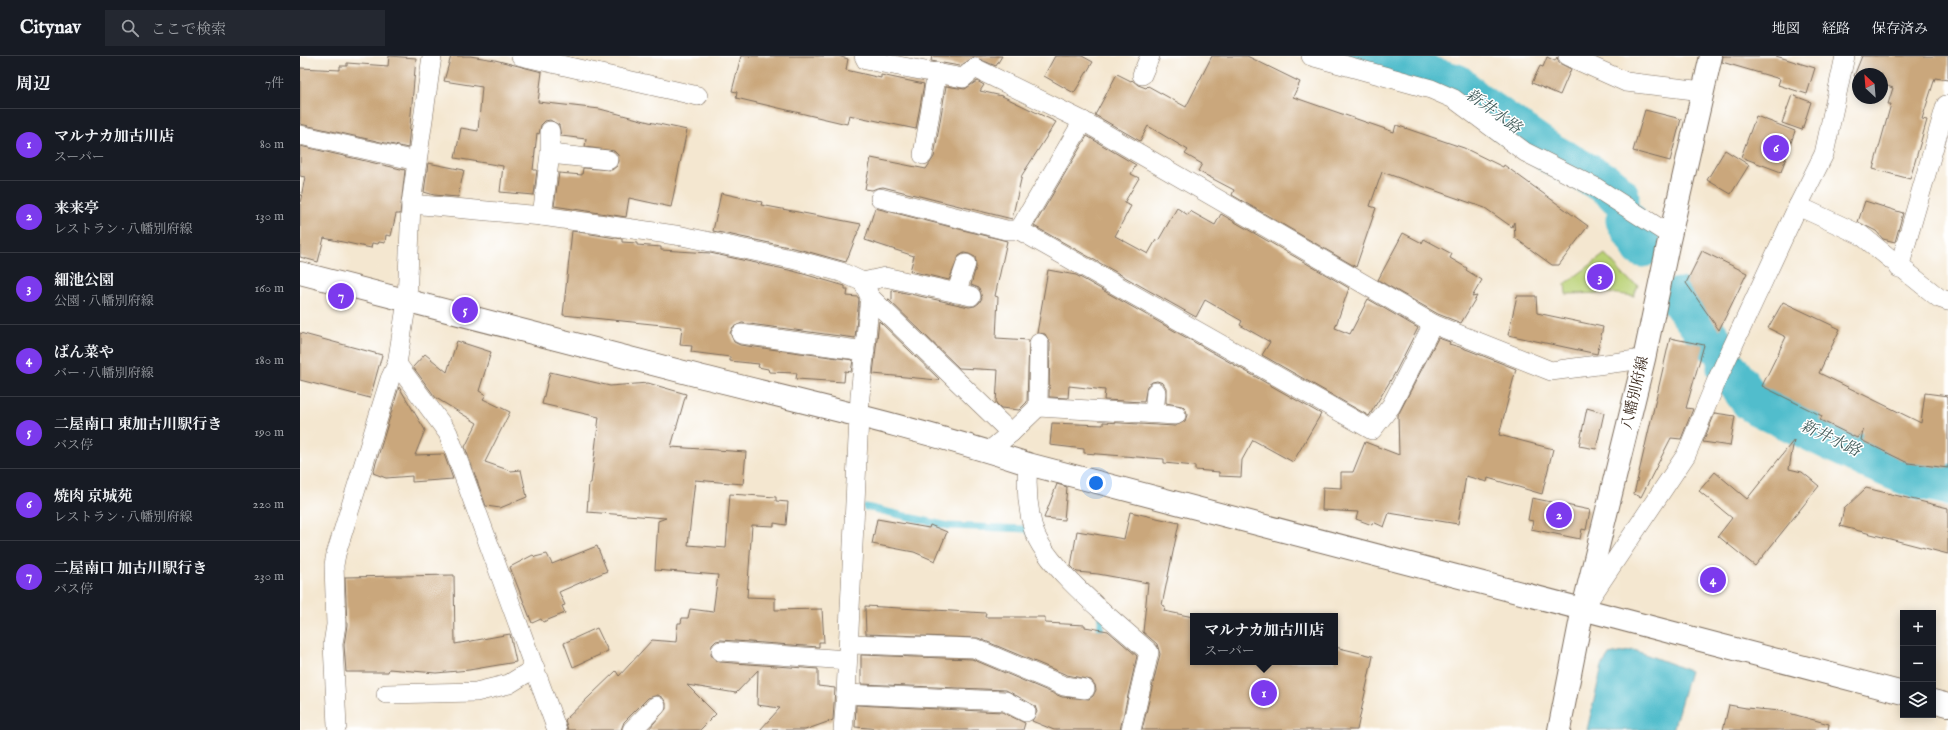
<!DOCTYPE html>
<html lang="ja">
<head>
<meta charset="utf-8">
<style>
	body { margin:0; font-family:"IM FELL English","Noto Serif JP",serif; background:#242831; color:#f1f3f6 }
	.controls { position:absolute; right:12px; bottom:12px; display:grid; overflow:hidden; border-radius:0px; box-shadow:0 2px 10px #0003 }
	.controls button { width:36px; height:36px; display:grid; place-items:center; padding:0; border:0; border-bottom:1px solid #363941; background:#171b24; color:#f1f3f6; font:20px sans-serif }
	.compass { position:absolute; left:1552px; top:12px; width:36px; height:36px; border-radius:50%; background:#171b24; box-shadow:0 2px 10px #0003; rotate:334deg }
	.you { position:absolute; left:796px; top:427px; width:14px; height:14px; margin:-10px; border:3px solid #fff; border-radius:50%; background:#1a73e8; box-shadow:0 0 0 6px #1a73e833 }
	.badge { display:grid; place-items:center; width:26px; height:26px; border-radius:50%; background:#7c3aed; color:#fff; font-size:13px; font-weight:700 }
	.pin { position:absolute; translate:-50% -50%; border:2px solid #fff; box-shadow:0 1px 4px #0006 }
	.popup { position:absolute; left:890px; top:557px; width:148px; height:52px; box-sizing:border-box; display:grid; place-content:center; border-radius:0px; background:#171b24; filter:drop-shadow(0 1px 3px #0005); font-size:13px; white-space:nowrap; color:#9ea1a6 }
	.popup b { font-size:15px; color:#f1f3f6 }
	.popup::after { content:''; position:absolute; left:50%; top:100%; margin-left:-8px; border:8px solid transparent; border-top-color:#171b24 }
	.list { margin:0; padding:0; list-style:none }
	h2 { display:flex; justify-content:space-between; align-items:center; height:52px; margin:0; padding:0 16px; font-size:17px }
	h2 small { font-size:13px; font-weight:400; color:#9ea1a6 }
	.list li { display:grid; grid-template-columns:26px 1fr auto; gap:12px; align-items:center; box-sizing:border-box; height:72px; padding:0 16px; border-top:1px solid #363941 }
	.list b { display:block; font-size:15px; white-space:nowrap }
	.list p { margin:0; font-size:13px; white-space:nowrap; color:#9ea1a6 }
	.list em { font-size:13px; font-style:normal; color:#9ea1a6 }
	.icon { flex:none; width:22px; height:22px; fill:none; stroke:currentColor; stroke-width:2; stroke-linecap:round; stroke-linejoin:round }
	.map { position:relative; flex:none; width:1648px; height:674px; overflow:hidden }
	header { display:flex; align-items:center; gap:24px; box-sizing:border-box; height:56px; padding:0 20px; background:#171b24; border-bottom:1px solid #363941 }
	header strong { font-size:19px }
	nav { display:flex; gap:22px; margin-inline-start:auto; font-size:14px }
	.search { width:280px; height:36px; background:#242831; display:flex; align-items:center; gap:10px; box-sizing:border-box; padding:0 14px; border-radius:0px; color:#9ea1a6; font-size:15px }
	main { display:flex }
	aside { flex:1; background:#171b24 }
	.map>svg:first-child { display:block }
</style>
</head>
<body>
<header>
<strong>Citynav</strong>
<div class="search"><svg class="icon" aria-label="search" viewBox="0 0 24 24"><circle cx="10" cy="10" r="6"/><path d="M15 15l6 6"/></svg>ここで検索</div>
<nav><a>地図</a><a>経路</a><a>保存済み</a></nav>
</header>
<main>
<aside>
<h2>周辺<small>7件</small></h2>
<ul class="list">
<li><span class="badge">1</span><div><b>マルナカ加古川店</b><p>スーパー</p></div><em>80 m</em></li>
<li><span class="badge">2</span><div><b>来来亭</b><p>レストラン · 八幡別府線</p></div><em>130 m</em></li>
<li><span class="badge">3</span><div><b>細池公園</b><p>公園 · 八幡別府線</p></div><em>160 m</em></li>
<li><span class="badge">4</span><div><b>ばん菜や</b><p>バー · 八幡別府線</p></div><em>180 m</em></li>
<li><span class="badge">5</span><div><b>二屋南口 東加古川駅行き</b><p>バス停</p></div><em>190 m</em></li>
<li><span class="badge">6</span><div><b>焼肉 京城苑</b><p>レストラン · 八幡別府線</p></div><em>220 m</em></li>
<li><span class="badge">7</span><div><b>二屋南口 加古川駅行き</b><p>バス停</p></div><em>230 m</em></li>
</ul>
</aside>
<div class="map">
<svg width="1648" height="674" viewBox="0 0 1648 674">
	<rect width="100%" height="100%" fill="#fff"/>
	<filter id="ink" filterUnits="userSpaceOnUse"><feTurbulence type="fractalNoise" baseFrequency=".025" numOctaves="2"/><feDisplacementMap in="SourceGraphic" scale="8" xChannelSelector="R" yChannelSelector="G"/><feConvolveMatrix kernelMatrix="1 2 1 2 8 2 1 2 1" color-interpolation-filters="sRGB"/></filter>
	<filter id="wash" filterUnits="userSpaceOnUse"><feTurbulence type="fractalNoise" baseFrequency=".012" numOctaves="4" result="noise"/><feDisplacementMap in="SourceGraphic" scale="16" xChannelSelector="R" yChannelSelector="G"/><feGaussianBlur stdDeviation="0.9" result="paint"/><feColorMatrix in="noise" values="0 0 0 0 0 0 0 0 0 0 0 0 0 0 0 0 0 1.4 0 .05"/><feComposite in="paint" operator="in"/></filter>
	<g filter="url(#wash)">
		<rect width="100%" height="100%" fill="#f4e7d0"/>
		<path fill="#b9d175" stroke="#7a7e4a" d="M 1305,198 L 1327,223 L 1338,229 L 1334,240 L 1309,237 L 1266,238 L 1265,228 Z"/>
		<path fill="#51bdcc" stroke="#467475" d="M 1334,594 L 1390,615 L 1373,674 L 1287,674 L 1302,610 L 1309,599 Z"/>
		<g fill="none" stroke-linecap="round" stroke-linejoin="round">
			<g stroke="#51bdcc" stroke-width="7">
				<path d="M 566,451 L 648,470 L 728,473 L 730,477"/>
				<path d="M 799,582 L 802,559"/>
			</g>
			<g stroke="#51bdcc" stroke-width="41">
				<path d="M 1055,0 L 1156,28 L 1175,45 L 1250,97 L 1308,129 L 1319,140"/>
				<path d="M 1326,164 L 1342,191"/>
				<path d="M 1379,242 L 1413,286"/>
				<path d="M 1427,312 L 1451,345 L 1457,349 L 1569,403 L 1612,421 L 1648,429"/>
			</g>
		</g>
		<g id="blocks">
			<g fill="#caa77c">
				<path d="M 89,0 L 116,2 L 108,92 L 0,68 L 0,12 L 40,14 L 40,10 L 47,10 L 47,7 L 88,10 Z"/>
				<path d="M 151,0 L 170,0 L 195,4 L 242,16 L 238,46 L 300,53 L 349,66 L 387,74 L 371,151 L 329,142 L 326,161 L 254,150 L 259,117 L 282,119 L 283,112 L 312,114 L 317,110 L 319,105 L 318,99 L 314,95 L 285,91 L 286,83 L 261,80 L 259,69 L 250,64 L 245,65 L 241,69 L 239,78 L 237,77 L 233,114 L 237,114 L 234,139 L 200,136 L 203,110 L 155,102 L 161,72 L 178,75 L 182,31 L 144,25 Z"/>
				<path d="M 441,0 L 538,0 L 548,3 L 546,14 L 581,22 L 581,19 L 624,28 L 616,73 L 549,59 L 547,68 L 436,42 L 437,36 L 432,35 Z"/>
				<path d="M 632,0 L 702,0 L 696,10 L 674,1 L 660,10 L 631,5 Z"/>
				<path d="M 755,0 L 782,0 L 793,6 L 774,37 L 744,20 Z"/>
				<path d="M 912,0 L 947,0 L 1000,26 L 993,41 L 1094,76 L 1096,69 L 1164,92 L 1203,111 L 1204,109 L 1288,170 L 1259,209 L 1252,209 L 1215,182 L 1214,166 L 1212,171 L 1185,152 L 1082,116 L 1070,150 L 1076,152 L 1056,211 L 932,139 L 934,134 L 898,115 L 902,108 L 885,98 L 888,94 L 848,70 L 840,85 L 795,59 L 817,18 L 831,25 L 832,24 L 838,29 L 846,32 L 848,30 L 886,51 Z"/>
				<path d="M 1423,0 L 1476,0 L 1515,12 L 1507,38 L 1478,29 L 1480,23 L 1422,6 Z"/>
				<path d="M 1562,0 L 1648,0 L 1648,24 L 1635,22 L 1622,63 L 1627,64 L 1610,123 L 1573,113 L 1591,48 L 1588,48 L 1593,32 L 1582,28 L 1582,18 L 1558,18 L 1558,21 L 1554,20 Z"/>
				<path d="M 1247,1 L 1255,5 L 1257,1 L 1259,7 L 1271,13 L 1260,39 L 1232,27 L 1240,10 L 1243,11 Z"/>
				<path d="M 677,25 L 684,29 L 680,35 L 702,40 L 756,66 L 722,119 L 712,163 L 583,131 L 577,132 L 572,134 L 565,133 L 571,102 L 626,113 L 634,101 L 646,30 L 665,33 Z"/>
				<path d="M 1492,39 L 1511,46 L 1502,74 L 1482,67 Z"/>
				<path d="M 1345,54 L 1381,63 L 1370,105 L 1333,95 Z"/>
				<path d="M 1456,60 L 1495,75 L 1481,116 L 1441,101 Z"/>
				<path d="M 787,80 L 836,109 L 831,118 L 839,122 L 824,147 L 831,150 L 815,180 L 848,198 L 856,184 L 858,185 L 877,152 L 888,159 L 890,155 L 915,169 L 921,158 L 1049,232 L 1035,272 L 1050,278 L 1068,243 L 1118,272 L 1095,317 L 1069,360 L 962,299 L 970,286 L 940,269 L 942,265 L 905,244 L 896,261 L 734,170 Z"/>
				<path d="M 0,90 L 105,114 L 100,158 L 96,158 L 91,180 L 86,179 L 85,187 L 79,186 L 78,188 L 72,187 L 71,192 L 24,182 L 18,206 L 0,201 L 0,147 L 5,121 L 0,120 Z"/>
				<path d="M 1425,94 L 1449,109 L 1431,138 L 1407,124 Z"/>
				<path d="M 128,107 L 164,114 L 158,141 L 134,139 L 124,136 Z"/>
				<path d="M 421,137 L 462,146 L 461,149 L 561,168 L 546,206 L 498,193 L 413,175 Z"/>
				<path d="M 1565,145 L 1603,157 L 1595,186 L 1583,183 L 1576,175 L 1558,166 Z"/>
				<path d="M 575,152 L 707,185 L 695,240 L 698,241 L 696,282 L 729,284 L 727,346 L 719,354 L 701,352 L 696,347 L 698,314 L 659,312 L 588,243 L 592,244 L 592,234 L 669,251 L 675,250 L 679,247 L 682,242 L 679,232 L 671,229 L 676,211 L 675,201 L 669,198 L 664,197 L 659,200 L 649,224 L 610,215 L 614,200 L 565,184 Z"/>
				<path d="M 272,175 L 322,183 L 322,186 L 337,187 L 337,189 L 361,191 L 361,194 L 410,197 L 493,215 L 545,230 L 545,233 L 548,233 L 547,240 L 558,241 L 559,243 L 555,282 L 442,267 L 433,271 L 430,277 L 434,286 L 440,289 L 553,304 L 551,316 L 545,315 L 544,326 L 496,323 L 497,317 L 469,316 L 468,313 L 458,311 L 459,308 L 430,305 L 430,301 L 391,296 L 392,290 L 380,289 L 382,271 L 263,259 Z"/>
				<path d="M 1103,177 L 1122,187 L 1124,183 L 1152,198 L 1150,202 L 1167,212 L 1166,214 L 1182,224 L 1172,241 L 1177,240 L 1161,267 L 1138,258 L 1078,224 Z"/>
				<path d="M 1402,195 L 1447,217 L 1419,274 L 1386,227 Z"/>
				<path d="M 748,214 L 776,219 L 1021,358 L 993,406 L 953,384 L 942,404 L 941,421 L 919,420 L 919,416 L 895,414 L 895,410 L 864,407 L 864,403 L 784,397 L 784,393 L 750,389 L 752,367 L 803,369 L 803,366 L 875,370 L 885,365 L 887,359 L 886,354 L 882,350 L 866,347 L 866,332 L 863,327 L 857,325 L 852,326 L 847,330 L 844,346 L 804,344 L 805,334 L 769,330 L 768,342 L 749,341 L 750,287 L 745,278 L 737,277 Z"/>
				<path d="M 1217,240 L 1236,240 L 1237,257 L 1303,271 L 1297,298 L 1208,279 Z"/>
				<path d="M 1483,246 L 1540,273 L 1519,317 L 1621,367 L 1625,337 L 1648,340 L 1648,412 L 1608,407 L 1561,384 L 1563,374 L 1557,382 L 1520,364 L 1522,360 L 1462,330 L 1486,281 L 1468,272 Z"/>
				<path d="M 579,265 L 639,323 L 638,324 L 573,318 Z"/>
				<path d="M 0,277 L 82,299 L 70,342 L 0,324 Z"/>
				<path d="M 1138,282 L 1150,286 L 1149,288 L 1163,292 L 1216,313 L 1199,379 L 1253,393 L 1242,438 L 1188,422 L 1187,426 L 1166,420 L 1158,468 L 1089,457 L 1084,471 L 1073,466 L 1072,469 L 1056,463 L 1058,456 L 1022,454 L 1023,431 L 1041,432 L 1041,416 L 1053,416 L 1065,386 L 1099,399 L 1098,359 Z"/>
				<path d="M 1370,282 L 1404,289 L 1386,352 L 1393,353 L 1381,383 L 1371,382 L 1341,441 L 1334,438 Z"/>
				<path d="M 157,285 L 191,296 L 179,335 L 186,339 L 183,343 L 210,356 L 185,406 L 211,415 L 221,414 L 227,441 L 200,452 L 186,450 L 165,391 L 177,367 L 136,342 L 113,311 L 125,298 L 147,316 Z"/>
				<path d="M 250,316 L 310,330 L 348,327 L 386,338 L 371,391 L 446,396 L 443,428 L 395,424 L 388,489 L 426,492 L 430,438 L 476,441 L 476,445 L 488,446 L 486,469 L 474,467 L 474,470 L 452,469 L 447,541 L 475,542 L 475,554 L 522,553 L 524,586 L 519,586 L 519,591 L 421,584 L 416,585 L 412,589 L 411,599 L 415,604 L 420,606 L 518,613 L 518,630 L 535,632 L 533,664 L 505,674 L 460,674 L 480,652 L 457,649 L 458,614 L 436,637 L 387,629 L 416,658 L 400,674 L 348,674 L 366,653 L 366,647 L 363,642 L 358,639 L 348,642 L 324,666 L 321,674 L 268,674 L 265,664 L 316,615 L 319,620 L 352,584 L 376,586 L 378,567 L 381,567 L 382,562 L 388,562 L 390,553 L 413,556 L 418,519 L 355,514 L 358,465 L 366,462 L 287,456 L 289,427 L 291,427 L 299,361 L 242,348 Z"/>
				<path d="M 99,331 L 125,374 L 115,399 L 144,398 L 153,423 L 112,426 L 112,420 L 86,422 L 73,417 Z"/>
				<path d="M 1287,352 L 1304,357 L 1296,393 L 1279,390 Z"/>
				<path d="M 1415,357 L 1435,360 L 1430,390 L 1403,386 Z"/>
				<path d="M 1494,384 L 1489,413 L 1502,416 L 1519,430 L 1455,510 L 1418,480 L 1432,462 L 1399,435 L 1415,416 L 1447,443 Z"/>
				<path d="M 757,428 L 767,431 L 764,464 L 744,462 Z"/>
				<path d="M 1566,432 L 1648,452 L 1648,498 L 1540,470 L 1544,453 Z"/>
				<path d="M 1232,442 L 1290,454 L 1286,474 L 1282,473 L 1280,483 L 1231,473 L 1233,465 L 1228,464 Z"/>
				<path d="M 830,456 L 879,467 L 862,549 L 865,550 L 864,555 L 893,561 L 893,606 L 1035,606 L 1035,591 L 1073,600 L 1057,674 L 842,674 L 860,598 L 857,588 L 843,576 L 848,527 L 798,518 L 777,516 L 771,510 L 777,475 L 824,483 Z"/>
				<path d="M 577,463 L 629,472 L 630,469 L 647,476 L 635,505 L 614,496 L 572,488 Z"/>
				<path d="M 297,490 L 307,515 L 259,536 L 265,549 L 262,550 L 265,557 L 243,566 L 241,563 L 232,567 L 210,511 L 233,499 L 235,501 L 247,498 L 252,508 Z"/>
				<path d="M 154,519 L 155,588 L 210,578 L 216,606 L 169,614 L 136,617 L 89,613 L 88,616 L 46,616 L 44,589 L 47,569 L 45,521 Z"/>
				<path d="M 565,550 L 686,557 L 685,561 L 745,561 L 745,567 L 785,569 L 785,571 L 808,575 L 837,600 L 820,674 L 754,674 L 732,665 L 737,656 L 735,650 L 706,634 L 561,628 L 561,599 L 672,603 L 762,641 L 789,643 L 793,640 L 796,634 L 795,629 L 791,624 L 767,619 L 678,582 L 566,578 Z"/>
				<path d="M 297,572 L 308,595 L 273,611 L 264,587 Z"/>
				<path d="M 556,649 L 702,656 L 725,667 L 723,674 L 594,674 L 555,671 Z"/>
				<path d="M 1429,649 L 1446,652 L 1481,655 L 1529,668 L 1528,674 L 1423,674 Z"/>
			</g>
		</g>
	</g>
	<g filter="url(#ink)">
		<use href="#blocks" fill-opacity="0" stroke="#7c6c5c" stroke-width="1"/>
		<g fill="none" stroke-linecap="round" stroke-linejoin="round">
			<defs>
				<g id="street">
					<path d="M 132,0 L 111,148 L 107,245 L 97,308 L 148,377 L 257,674"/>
					<path d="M 221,0 L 398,40"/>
					<path d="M 564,0 L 566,4 L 663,22 L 675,12 L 783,65 L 1133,268 L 1251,315 L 1344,303"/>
					<path d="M 1011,0 L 1131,33 L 1154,43 L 1225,96 L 1295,131 L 1370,179"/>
					<path d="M 1268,0 L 1326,26 L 1403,35"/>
					<path d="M 842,19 L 850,0"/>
					<path d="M 0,79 L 117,105"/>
					<path d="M 250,98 L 308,104"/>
					<path d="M 623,99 L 637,16"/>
					<path d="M 580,142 L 706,174 L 719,174 L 1072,374 L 1091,350 L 1133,268"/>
					<path d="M 111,148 L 242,160 L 382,180 L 496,204 L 541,216 L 563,226 L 585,221 L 671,240"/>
					<path d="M 1498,150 L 1561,179 L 1639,242 L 1648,245"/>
					<path d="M 242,160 L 250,98 L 250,75"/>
					<path d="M 719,174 L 783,65"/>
					<path d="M 1599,212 L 1646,49"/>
					<path d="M 656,237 L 666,208"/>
					<path d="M 570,241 L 711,377"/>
					<path d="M 441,278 L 565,295"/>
					<path d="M 738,351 L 876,359"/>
					<path d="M 854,357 L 856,336"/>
					<path d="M 689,395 L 711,377 L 738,351 L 739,287"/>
					<path d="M 728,408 C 726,430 727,450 733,472 C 744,511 818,568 849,596 L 831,674"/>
					<path d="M 1286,548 L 1386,399 L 1417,324 L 1498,150 L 1524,98 L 1545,0"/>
					<path d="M 549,588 L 674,592 L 764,630 L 785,633"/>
					<path d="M 421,595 L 547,604"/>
					<path d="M 86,638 L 176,636 L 209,628 L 235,612"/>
					<path d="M 546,638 L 705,645 L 726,656"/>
					<path d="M 37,670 L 33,588 L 36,569 L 34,509 L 36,498 L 90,323 L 97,308"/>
					<path d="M 332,674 L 356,650"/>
					<path d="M 543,674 L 546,638 L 560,340 L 570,241 L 563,226"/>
				</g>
				<g id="secondary">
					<path d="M 0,217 C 134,252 268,287 403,321 C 511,348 621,373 728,408 L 1603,637"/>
					<path d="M 1633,645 L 1648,649"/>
					<path d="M 1259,674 L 1283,552 L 1344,303 L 1368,189 L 1411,0"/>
				</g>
			</defs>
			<use href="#street" stroke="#7c6c5c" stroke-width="20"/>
			<use href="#secondary" stroke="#7c6c5c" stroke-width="24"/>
			<use href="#street" stroke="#fff" stroke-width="19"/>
			<use href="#secondary" stroke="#fff" stroke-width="22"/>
		</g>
	</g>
	<g text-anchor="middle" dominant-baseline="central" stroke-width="3" stroke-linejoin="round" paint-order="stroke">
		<g font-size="15" fill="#3b2a1e" stroke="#fff">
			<text transform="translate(1335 337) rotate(-77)">八幡別府線</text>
		</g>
		<g font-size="16" font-style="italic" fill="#435d5b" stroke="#fff">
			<text transform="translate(1193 56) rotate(36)">新井水路</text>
			<text transform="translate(1530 383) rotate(25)">新井水路</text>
		</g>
	</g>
</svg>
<div class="controls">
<button>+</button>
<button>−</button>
<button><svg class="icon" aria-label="layers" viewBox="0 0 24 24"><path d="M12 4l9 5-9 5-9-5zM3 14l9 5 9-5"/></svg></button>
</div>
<svg class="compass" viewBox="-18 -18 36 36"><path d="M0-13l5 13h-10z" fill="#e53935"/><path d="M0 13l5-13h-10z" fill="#9ea1a6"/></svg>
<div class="you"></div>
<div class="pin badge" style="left:964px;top:637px">1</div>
<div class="popup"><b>マルナカ加古川店</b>スーパー</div>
<div class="pin badge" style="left:1259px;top:459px">2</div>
<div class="pin badge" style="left:1300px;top:221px">3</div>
<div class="pin badge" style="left:1413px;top:524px">4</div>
<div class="pin badge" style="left:165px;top:254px">5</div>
<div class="pin badge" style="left:1476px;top:92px">6</div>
<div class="pin badge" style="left:41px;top:240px">7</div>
</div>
</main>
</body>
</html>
